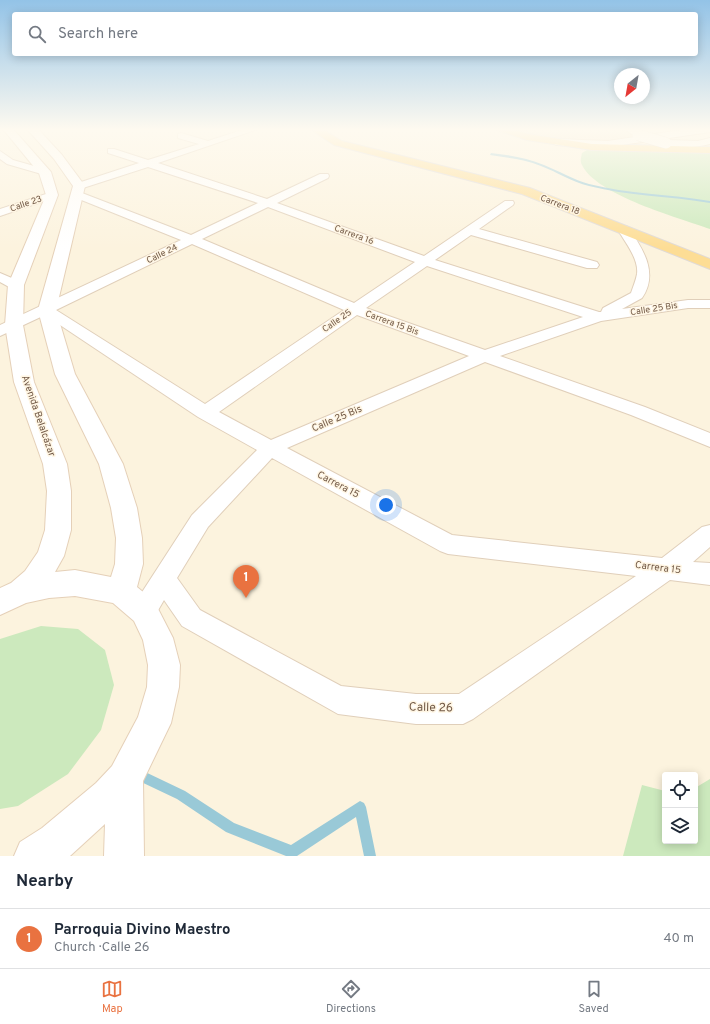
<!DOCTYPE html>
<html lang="en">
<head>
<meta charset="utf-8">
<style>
	body { margin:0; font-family:Overpass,sans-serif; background:#f6f6f7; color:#1f2937 }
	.controls { position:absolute; right:12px; bottom:12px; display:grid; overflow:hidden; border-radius:4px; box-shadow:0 2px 10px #0003 }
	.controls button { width:36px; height:36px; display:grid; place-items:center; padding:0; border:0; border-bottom:1px solid #e0e1e3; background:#fff; color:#1f2937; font:20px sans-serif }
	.compass { position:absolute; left:614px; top:68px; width:36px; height:36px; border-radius:50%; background:#fff; box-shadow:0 2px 10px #0003; rotate:211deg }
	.you { position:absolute; left:386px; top:505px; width:14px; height:14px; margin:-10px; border:3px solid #fff; border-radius:50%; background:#1a73e8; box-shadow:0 0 0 6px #1a73e833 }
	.badge { display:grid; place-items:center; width:26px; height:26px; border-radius:50%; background:#e97240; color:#fff; font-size:13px; font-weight:700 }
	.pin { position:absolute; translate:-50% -33px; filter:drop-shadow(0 1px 2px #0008) }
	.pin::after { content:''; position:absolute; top:21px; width:14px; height:12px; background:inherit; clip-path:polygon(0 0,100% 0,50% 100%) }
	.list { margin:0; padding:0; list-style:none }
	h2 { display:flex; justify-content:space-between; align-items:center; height:52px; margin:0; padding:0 16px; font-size:17px }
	h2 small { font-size:13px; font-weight:400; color:#747a83 }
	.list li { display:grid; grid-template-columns:26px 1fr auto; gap:12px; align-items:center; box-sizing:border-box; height:60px; padding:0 16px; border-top:1px solid #e0e1e3 }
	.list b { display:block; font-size:15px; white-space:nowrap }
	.list p { margin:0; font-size:13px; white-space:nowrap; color:#747a83 }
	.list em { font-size:13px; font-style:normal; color:#747a83 }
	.icon { flex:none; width:22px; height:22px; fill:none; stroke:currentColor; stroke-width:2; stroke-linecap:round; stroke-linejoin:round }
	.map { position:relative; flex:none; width:710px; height:856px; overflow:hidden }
	.search { position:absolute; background:#fff; box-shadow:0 2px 10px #0003; left:12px; right:12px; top:12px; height:44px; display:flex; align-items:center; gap:10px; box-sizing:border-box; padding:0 14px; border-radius:4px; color:#747a83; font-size:15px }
	.sheet { height:112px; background:#fff }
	nav { display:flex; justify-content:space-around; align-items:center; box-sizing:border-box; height:56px; border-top:1px solid #e0e1e3; background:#fff; font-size:11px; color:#747a83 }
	nav a { display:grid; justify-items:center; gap:2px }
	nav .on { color:#e97240 }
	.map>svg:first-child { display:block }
</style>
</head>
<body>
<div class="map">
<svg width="710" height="856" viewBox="0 0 710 856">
	<rect width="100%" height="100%" fill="#fcf3de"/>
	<path fill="#f4e5cd" d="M 499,129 L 629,129 L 638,135 L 632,141 L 553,142 Z"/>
	<g fill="#cce9bd">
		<path d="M 592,147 L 710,150 L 710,229 C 679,218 596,195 582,165 C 580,162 581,157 582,153 Z"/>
		<path d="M 41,626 L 78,629 L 105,650 L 114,685 L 101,730 L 68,774 L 18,806 L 0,809 L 0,639 Z"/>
		<path d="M 710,779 L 710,856 L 623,856 L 642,785 L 665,791 L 665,841 L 695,841 L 695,788 Z"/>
	</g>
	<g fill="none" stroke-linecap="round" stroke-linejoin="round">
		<g fill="#99c9d7" fill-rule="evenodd">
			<path d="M 491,153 C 509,155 527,158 544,165 C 559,171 574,180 589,184 C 628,194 670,194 710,201 L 710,203 C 670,196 628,196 589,186 C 572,182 557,172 541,166 C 524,159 507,158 490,155 Z"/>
			<path d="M 141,770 L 185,791 L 234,823 L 291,845 L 360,801 L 364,803 L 366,807 L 376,856 L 364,856 L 356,817 L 297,856 L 286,856 L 226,832 L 177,799 L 137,780 L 135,776 L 137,772 Z"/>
		</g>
		<defs>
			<g id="minor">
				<path d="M 245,129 L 258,129 L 158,163 L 267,199 L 320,174 L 328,174 L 329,176 L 328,178 L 277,203 L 424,256 L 505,201 L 513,201 L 514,203 L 513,205 L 479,229 L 597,262 L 599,265 L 597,268 L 587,268 L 471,235 L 435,260 L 599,312 L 601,312 L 603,308 L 631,293 C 633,287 636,280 637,274 C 639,259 625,242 618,230 L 624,226 L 628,227 C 643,249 659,273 642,298 L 622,309 L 688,300 L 710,300 L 710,308 L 688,308 L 601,321 L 500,356 L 645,407 L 710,433 L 710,447 L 631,415 L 485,362 L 287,448 L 452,535 L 662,558 L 702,527 L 710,525 L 710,547 L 693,562 L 710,563 L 710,585 L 670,580 L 473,719 L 463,724 L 416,724 L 338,714 L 182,626 L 164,600 L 153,619 L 144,623 L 135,619 L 131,611 L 135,603 L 192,515 L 257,450 L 198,417 L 45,315 L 0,336 L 0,325 L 181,240 L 74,197 L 73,195 L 74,193 L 82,193 L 191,235 L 258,203 L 148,167 L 83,188 L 75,188 L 74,186 L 75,184 L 139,163 L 108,153 L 108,149 L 114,149 L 148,160 L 199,144 L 178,138 L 178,134 L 181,133 L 208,141 ZM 268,207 L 415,262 L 354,303 L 202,239 ZM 192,244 L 344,310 L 205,404 L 56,310 ZM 427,266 L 583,317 L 485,350 L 366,308 ZM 357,315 L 469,356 L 271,440 L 219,412 ZM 272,458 L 440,551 L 448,554 L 636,576 L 459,694 L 416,694 L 341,686 L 200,610 L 177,578 L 208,527 Z"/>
				<path d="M 0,151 L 13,160 L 48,170 L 50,172 L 45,175 L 7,164 L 0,159 Z"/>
				<path d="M 52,192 L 57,195 L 56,197 L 0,216 L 0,209 Z"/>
				<path d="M 0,273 L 21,282 L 23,285 L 21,288 L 11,288 L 0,282 Z"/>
			</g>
			<g id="tertiary">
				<path d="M 624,129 L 636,129 L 643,135 L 638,138 Z"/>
				<path d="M 710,138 L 710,144 C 700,147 668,150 661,143 L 666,140 L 698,141 Z"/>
			</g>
			<g id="secondary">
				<path d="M 3,129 L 13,129 L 51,172 L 58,195 L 24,285 L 23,325 L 34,382 L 67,464 L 71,491 L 71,530 L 64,556 L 55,572 L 75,570 L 111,577 L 115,564 L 116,538 L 111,508 L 99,464 L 55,374 L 38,310 L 73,186 L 54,159 L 27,129 L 38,129 L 62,155 L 85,186 L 56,310 L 75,374 L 123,464 L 137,508 L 142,538 L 143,564 L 137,587 L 154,601 L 173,638 L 180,665 L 179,687 L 171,723 L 143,781 L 144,856 L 104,856 L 105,824 L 70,856 L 14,856 L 20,842 L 42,828 L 96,783 L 112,766 L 138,717 L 147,687 L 148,665 L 143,640 L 134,621 L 113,603 L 75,596 L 49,598 L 26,603 L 0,615 L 0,588 L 11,583 L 25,571 L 38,552 L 45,530 L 47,491 L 43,464 L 14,382 L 5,325 L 8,285 L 46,195 L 39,173 Z"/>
				<path d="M 688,129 L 710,129 L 710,132 L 608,147 L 556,145 L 551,142 L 556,139 L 608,141 Z"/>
			</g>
			<g id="primary">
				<path d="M 310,129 L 322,129 L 342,141 L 530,188 L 710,259 L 710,269 L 522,194 L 334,145 Z"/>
				<path d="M 494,129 L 511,129 L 528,134 L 592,144 L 710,147 L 710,153 L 592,150 L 527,140 Z"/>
			</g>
		</defs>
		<use href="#minor" stroke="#e0cfba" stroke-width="2"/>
		<use href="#tertiary" stroke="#e0cfba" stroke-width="2"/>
		<use href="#secondary" stroke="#e5d0b8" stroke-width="2"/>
		<use href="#primary" stroke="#e0dad6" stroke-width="2"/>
		<use href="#minor" fill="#fff" fill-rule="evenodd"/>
		<use href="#tertiary" fill="#fff" fill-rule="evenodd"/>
		<use href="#secondary" fill="#fff" fill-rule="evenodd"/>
		<use href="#primary" fill="#fddd95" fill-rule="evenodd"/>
		<defs>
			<path id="tertiary-bridge" d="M 638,135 L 666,143"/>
		</defs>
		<use href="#tertiary-bridge" stroke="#e0cfba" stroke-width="12" stroke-linecap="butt"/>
		<use href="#tertiary-bridge" stroke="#fff" stroke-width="11"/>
	</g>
	<linearGradient id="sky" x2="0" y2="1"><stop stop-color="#93c3e7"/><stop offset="0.52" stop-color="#fefaf0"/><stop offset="1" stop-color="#fefaf0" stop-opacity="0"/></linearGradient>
	<rect width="710" height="249" fill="url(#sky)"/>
	<g text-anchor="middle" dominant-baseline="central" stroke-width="3" stroke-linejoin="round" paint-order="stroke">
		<g font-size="9" fill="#725946" stroke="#fff6e4">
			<text transform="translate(26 204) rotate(-19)">Calle 23</text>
			<text transform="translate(560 205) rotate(21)">Carrera 18</text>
			<text transform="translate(354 235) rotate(20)">Carrera 16</text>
			<text transform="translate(162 254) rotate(-26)">Calle 24</text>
			<text transform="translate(654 309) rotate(-9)">Calle 25 Bis</text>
			<text transform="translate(337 321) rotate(-35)">Calle 25</text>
			<text transform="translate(392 323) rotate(20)">Carrera 15 Bis</text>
		</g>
		<g font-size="10" fill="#725946" stroke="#fff6e4">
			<text transform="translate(38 416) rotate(71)">Avenida Belalcázar</text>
			<text transform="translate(337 419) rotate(-23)">Calle 25 Bis</text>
			<text transform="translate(338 485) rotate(28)">Carrera 15</text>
			<text transform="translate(658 568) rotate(7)">Carrera 15</text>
		</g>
		<g font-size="12" fill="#725946" stroke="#fff6e4">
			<text transform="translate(431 708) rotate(1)">Calle 26</text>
		</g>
	</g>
</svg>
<div class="controls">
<button><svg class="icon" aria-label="locate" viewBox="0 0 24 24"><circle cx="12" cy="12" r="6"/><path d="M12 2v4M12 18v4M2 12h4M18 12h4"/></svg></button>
<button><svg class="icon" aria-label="layers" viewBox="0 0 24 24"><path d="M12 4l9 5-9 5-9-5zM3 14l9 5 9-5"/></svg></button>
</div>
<svg class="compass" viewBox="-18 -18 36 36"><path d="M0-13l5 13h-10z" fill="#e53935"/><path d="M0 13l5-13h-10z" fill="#747a83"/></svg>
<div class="you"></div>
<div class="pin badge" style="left:246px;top:598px">1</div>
<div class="search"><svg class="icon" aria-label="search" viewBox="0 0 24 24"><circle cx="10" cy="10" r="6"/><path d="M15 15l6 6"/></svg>Search here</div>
</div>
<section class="sheet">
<h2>Nearby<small></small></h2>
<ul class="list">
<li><span class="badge">1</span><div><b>Parroquia Divino Maestro</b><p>Church · Calle 26</p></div><em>40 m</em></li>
</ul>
</section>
<nav>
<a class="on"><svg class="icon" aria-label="map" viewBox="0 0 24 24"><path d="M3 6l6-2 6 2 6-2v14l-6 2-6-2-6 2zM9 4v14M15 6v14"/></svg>Map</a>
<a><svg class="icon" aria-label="directions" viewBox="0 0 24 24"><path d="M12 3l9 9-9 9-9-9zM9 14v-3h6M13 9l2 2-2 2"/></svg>Directions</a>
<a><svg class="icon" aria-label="saved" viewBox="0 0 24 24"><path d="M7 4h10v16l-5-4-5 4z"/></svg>Saved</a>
</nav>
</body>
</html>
